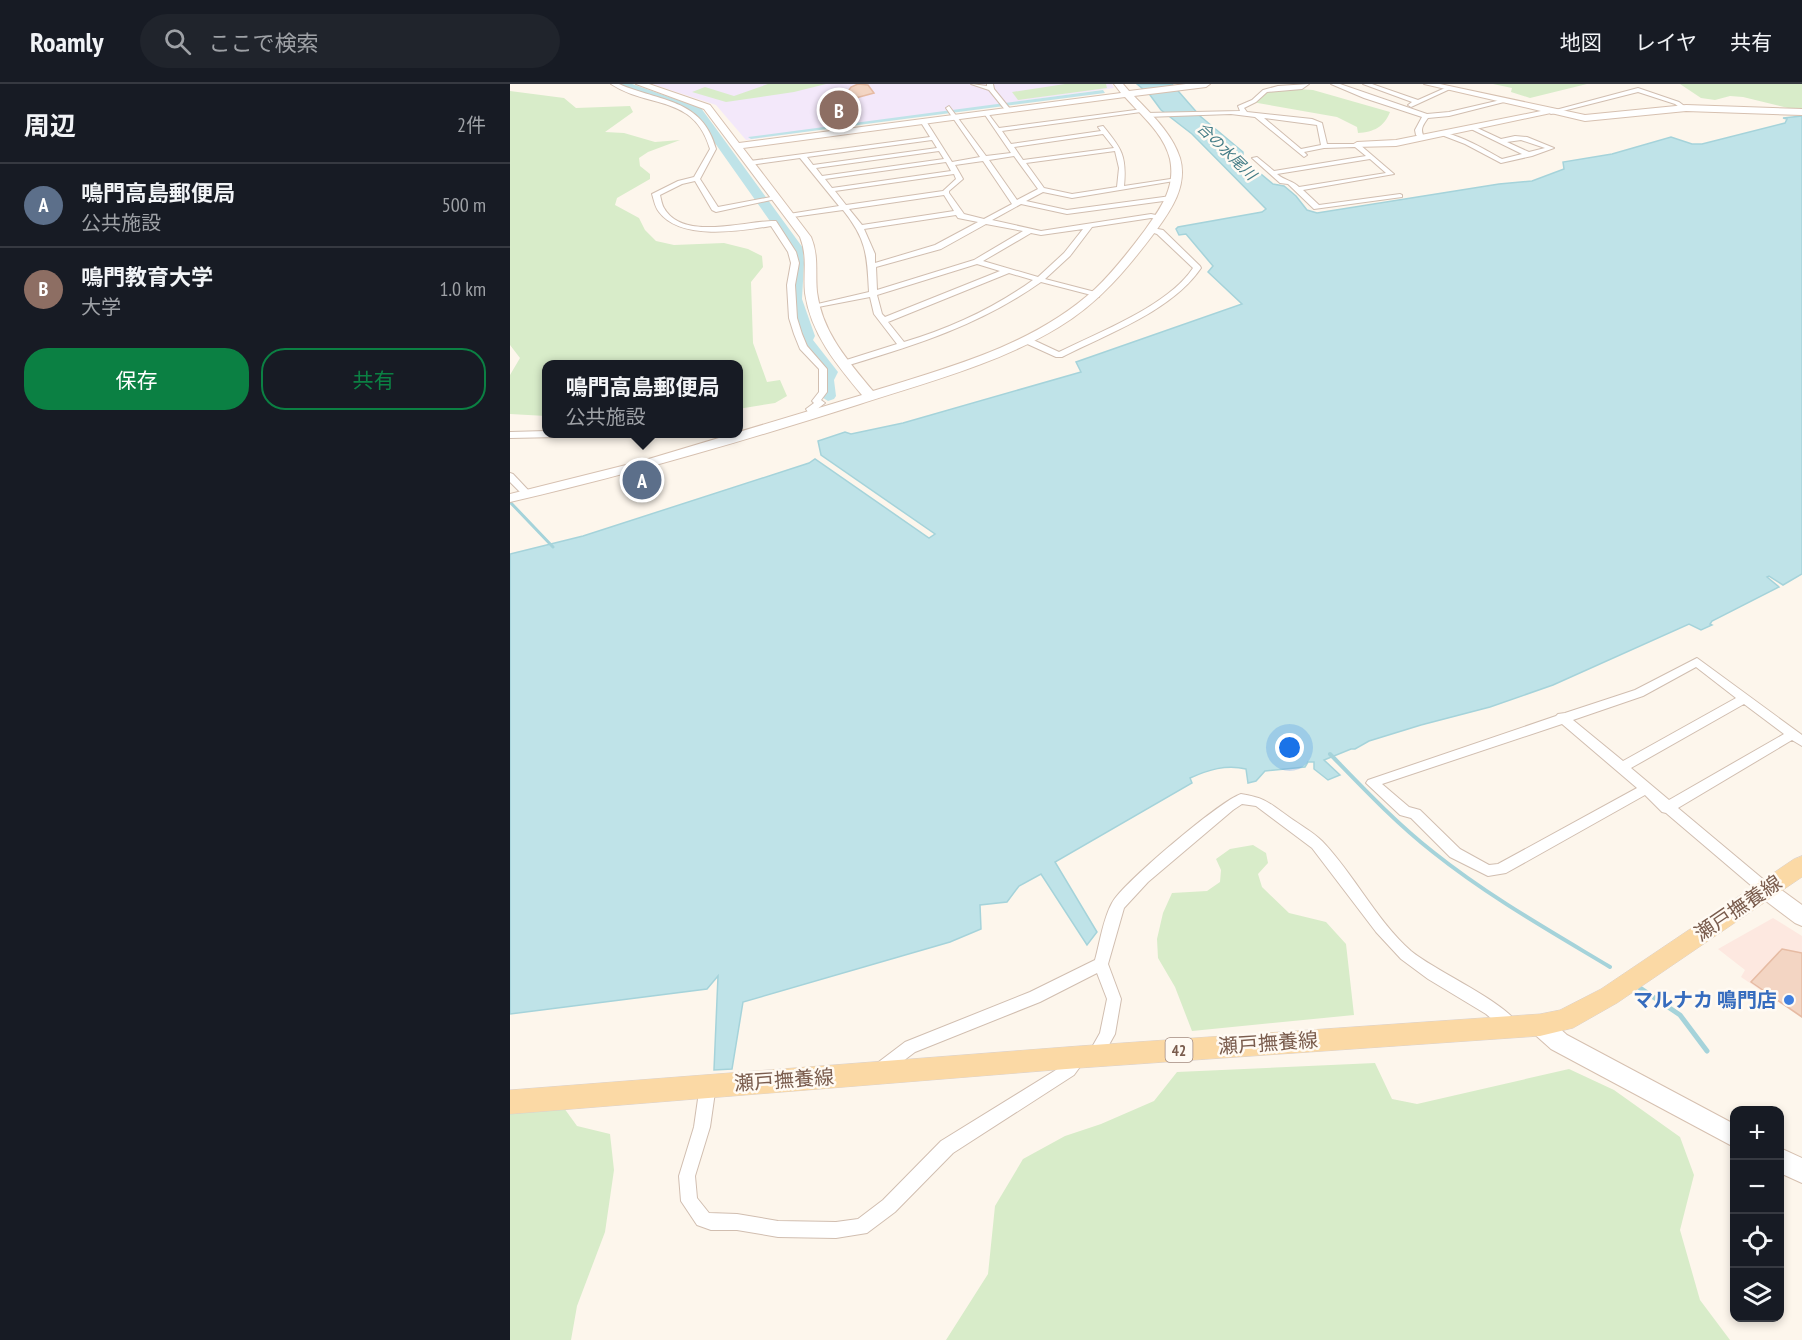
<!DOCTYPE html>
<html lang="ja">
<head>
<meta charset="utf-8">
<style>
	body { margin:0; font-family:"PT Sans Narrow","Noto Sans JP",sans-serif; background:#20242c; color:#f1f3f6 }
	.controls { position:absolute; right:18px; bottom:18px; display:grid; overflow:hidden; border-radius:12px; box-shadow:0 3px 9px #0003 }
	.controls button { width:54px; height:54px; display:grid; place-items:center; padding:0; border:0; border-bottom:2px solid #363941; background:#171b24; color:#f1f3f6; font:30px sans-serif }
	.you { position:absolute; left:780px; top:664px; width:21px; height:21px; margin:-15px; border:4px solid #fff; border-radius:50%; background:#1a73e8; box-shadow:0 0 0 9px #1a73e833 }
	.badge { display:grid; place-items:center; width:39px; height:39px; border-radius:50%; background:#0b8043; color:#fff; font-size:20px; font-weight:700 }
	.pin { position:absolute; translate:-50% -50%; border:3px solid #fff; box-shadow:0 2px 6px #0006 }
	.popup { position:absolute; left:32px; top:276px; width:201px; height:78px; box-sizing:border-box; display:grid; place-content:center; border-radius:12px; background:#171b24; filter:drop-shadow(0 2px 4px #0005); font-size:20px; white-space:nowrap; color:#9ea1a6 }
	.popup b { font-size:22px; color:#f1f3f6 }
	.popup::after { content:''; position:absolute; left:50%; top:100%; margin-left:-12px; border:12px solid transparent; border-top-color:#171b24 }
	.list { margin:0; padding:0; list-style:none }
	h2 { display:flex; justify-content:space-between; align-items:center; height:78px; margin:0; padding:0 24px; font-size:26px }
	h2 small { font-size:20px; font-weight:400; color:#9ea1a6 }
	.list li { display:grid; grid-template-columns:39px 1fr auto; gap:18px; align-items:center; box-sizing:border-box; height:84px; padding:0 24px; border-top:2px solid #363941 }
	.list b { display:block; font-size:22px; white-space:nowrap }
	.list p { margin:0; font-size:20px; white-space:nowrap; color:#9ea1a6 }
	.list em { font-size:20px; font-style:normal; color:#9ea1a6 }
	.actions { display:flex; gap:12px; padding:18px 24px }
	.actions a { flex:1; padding:14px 0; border:2px solid #0b8043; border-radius:24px; text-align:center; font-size:21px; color:#0b8043 }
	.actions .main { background:#0b8043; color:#fff }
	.icon { flex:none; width:33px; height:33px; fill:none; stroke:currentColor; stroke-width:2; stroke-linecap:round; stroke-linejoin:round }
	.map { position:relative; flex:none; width:1292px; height:1256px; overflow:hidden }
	header { display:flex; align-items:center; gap:36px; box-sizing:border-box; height:84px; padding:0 30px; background:#171b24; border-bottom:2px solid #363941 }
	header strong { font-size:28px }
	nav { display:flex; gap:33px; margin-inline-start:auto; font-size:21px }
	.search { width:420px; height:54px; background:#20242c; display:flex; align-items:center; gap:15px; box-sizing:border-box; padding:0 21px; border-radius:33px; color:#9ea1a6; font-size:22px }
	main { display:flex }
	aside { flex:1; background:#171b24 }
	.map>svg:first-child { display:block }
</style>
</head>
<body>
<header>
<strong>Roamly</strong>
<div class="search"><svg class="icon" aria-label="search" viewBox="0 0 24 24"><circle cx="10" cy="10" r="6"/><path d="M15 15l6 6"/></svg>ここで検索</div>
<nav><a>地図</a><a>レイヤ</a><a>共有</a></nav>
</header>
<main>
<aside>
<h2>周辺<small>2件</small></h2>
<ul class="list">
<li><span class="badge" style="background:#5c6f8a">A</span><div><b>鳴門高島郵便局</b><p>公共施設</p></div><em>500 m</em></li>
<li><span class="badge" style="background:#8d6e63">B</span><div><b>鳴門教育大学</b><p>大学</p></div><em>1.0 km</em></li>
</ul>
<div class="actions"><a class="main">保存</a><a>共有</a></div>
</aside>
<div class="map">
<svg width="1292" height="1256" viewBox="0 0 1292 1256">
	<rect width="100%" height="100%" fill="#fdf6ec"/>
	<path fill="#fde8e0" d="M 1263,834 L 1292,852 L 1292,934 L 1231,893 L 1235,886 L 1208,865 Z"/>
	<path fill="#f3e8fa" d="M 142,0 L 602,0 L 604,4 L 236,56 L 206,21 Z"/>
	<g fill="#d8ecc9">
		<path d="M 258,0 L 316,0 L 284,8 L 216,18 L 182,8 L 195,3 L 224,12 Z"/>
		<path d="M 555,0 L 596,0 L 597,4 L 508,16 L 502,8 Z"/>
		<path d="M 983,0 L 1077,0 L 1020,14 L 1001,8 L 1002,4 Z"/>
		<path d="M 1170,0 L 1292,0 L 1292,24 L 1278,24 L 1233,13 L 1220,12 L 1205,16 L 1191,14 Z"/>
		<path d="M 771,4 L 803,6 L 880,28 C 874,43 864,48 848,49 L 847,43 L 827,33 L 742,18 L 753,10 Z"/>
		<path d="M 0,7 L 54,14 L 66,24 L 120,22 L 123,28 L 95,48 L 114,49 L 145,58 L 170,56 L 138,68 L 129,74 L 130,82 L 140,90 L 140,95 L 107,114 L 105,121 L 129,134 L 135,146 L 146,157 L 164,161 L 214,159 L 238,165 L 252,172 L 253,183 L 241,198 L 243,259 L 257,298 L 270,296 L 277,312 L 265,319 L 228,325 L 228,280 L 36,280 L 36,332 L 0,330 L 0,291 L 10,274 L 0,261 Z"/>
		<path d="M 743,761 L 756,769 L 758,779 L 748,790 L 752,803 L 779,829 L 816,838 L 836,860 L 844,931 L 682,947 L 665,903 L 648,874 L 647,855 L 653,829 L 662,809 L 697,807 L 710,798 L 711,786 L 706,775 L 720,765 Z"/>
		<path d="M 865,979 L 882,1015 L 907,1020 L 1059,985 L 1104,1006 L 1170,1053 L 1184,1091 L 1170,1146 L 1190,1216 L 1220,1256 L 436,1256 L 478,1190 L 485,1122 L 513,1075 L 555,1052 L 591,1040 L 644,1017 L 667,988 Z"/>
		<path d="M 54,1024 L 67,1042 L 100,1050 L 104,1086 L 95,1148 L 67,1222 L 61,1256 L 0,1256 L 0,1029 Z"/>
	</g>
	<path fill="#bfe3e8" stroke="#a5d3da" stroke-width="1.5" d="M 627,0 L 662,0 L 690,32 L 733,68 L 733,75 L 763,100 L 774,102 L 786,112 L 797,126 L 807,129 L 989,100 L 1022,97 L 1054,85 L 1053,78 L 1102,70 L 1161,53 L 1182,60 L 1192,60 L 1275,39 L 1277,35 L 1273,34 L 1292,32 L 1292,490 L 1273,501 L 1259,492 L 1257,493 L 1269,503 L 1202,537 L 1200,540 L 1202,541 L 1191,546 L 1179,540 L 1043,601 L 980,623 L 911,641 L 859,657 L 845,665 L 841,665 L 814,676 L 830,691 L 818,696 L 804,685 L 804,678 L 798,678 L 795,683 L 755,687 L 746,697 L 738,699 L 736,685 C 716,680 698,686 680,694 L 682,699 L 545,778 L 587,848 L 577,861 L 531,790 L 509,802 L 497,818 L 470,821 L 471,845 L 440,858 L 233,918 L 222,985 L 204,986 L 208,892 L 197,905 L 0,930 L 0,470 L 73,452 L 299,379 L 305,375 L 419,454 L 425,450 L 311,371 L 308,357 L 335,348 L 341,350 L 393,339 L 571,288 L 566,278 L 732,220 L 698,188 L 703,182 L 676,150 L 669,151 L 666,145 L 668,143 L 752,128 L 756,125 L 682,50 L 651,26 L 640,11 Z"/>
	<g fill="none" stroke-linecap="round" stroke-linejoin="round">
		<path stroke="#a5d3da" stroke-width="3" d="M 0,418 L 43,463"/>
		<path stroke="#a5d3da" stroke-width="4" d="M 820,670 C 853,704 886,739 923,768 C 978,812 1040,847 1100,883"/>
		<path stroke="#a5d3da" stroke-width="5" d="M 1130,904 L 1170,931 L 1197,967"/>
		<path fill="#bfe3e8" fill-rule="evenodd" d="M 593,6 L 595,9 L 241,55 L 238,53 Z"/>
		<path fill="#bfe3e8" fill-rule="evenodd" d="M 107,0 L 122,0 L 191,24 L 293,164 L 294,179 L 292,215 L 305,252 L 303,256 L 328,288 L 324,296 L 326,312 L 324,315 L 318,317 L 310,312 L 308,296 L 312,288 L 288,256 L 291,252 L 278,215 L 281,179 L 279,164 L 183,28 Z"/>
	</g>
	<g fill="#f3d5c3" stroke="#e6bba3" stroke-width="1.5">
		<path d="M 348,0 L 358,1 L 364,9 L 342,15 L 334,13 L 341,3 Z"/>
		<path d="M 1272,865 L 1292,869 L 1292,933 L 1241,898 Z"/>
	</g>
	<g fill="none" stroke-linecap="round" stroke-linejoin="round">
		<defs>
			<g id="street">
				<path d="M 101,0 L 109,0 C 150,18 192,14 206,65 L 190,95 L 208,123 L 266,112 L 270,114 L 206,128 L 202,126 L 185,97 L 172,100 L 150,111 C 151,115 152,121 154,124 C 173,158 237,136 266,137 L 286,168 L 289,179 L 285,201 L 287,234 L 292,250 L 297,262 L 317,285 L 317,308 L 311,316 L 315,319 L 306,326 L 309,331 L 307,333 L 301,333 L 296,325 L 304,319 L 302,317 L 309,308 L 309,285 L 290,265 L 284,250 L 279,234 L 277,201 L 281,179 L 278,168 L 261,142 C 230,147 171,157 149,128 C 145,123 144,116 142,110 L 168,97 L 184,93 L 200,65 C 184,10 139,25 101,0 Z"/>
				<path d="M 461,0 L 477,2 L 477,0 L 483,0 L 484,5 L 501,26 L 496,27 L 479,6 Z"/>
				<path d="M 799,0 L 792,5 L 757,8 L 746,18 L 734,24 L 737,28 L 802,35 L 812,39 L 817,60 L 849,60 L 884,90 L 793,106 L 809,121 L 890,110 L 892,111 L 892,113 L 804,125 L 778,100 L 770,99 L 742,74 L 747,73 L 764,87 L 856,72 L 845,63 L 814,64 L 794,68 L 797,71 L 794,73 L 745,33 L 721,30 L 636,33 L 633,31 L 636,29 L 730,27 L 728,22 L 742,16 L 753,6 L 768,2 ZM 754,34 L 807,41 L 811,61 L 791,65 ZM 860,75 L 876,89 L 789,103 C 782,96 775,97 767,90 Z"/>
				<path d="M 821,0 L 830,0 L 917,30 L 939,28 L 995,15 L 998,17 L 939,32 L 918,34 C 913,41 909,46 915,54 L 912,56 L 906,51 L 905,46 L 912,33 L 854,14 Z"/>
				<path d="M 853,0 L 862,0 L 908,16 L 935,4 L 940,5 L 901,23 L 898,21 L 902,18 Z"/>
				<path d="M 1128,4 L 1169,18 L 1177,24 L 1172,25 L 1165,20 L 1128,8 L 1041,30 L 1038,28 Z"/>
				<path d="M 439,22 L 476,72 L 501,69 L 473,28 L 477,28 L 489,44 L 633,25 L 631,28 L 492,47 L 501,60 L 591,47 L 588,43 L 593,42 C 611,64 617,71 614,102 L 667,94 L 670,96 L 562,114 L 533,108 L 516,117 L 557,126 L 661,112 L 665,114 L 661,116 L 557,130 L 511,120 L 482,136 L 531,147 L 641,130 L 655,133 L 651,135 L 641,134 L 582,143 L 560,172 L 535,195 L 589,209 L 589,213 L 531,198 C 470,241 406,261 336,282 L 330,282 L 330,278 L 387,260 L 364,230 L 360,213 L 303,224 L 299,222 L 359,208 C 357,171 357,156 333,126 L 276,134 L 276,130 L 279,130 L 329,122 L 290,74 L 240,81 L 237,79 L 240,77 L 420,53 L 410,37 L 413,35 L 416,37 L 442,78 L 470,73 L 436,24 ZM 593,50 L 604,64 L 513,76 L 504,63 ZM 422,56 L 427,64 L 303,81 L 297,73 ZM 429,67 L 434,75 L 312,92 L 306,84 ZM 605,67 L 609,84 L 607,103 L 562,110 L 534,104 L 516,79 ZM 504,72 L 528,105 L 507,116 L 479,76 ZM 473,77 L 502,120 L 474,135 L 454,130 L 439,109 L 439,107 L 453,95 L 445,81 ZM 436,78 L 441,87 L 322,104 L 315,95 ZM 444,90 L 446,95 L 433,107 L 336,121 L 325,107 ZM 434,111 L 444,127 L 352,141 L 339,125 ZM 446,131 L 448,134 L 468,138 L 425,161 L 365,179 L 365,170 L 354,145 ZM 476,140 L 513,147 L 464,176 L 367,206 L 366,183 L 431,165 ZM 573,145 L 554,169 L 528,193 L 473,177 L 521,149 L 531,151 ZM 467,180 L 490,187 L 375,233 L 372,230 L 367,211 ZM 499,189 L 523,196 C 484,224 441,244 394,258 L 378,238 Z"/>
				<path d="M 963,42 L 991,55 L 1005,52 L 1017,53 L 1044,64 L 1022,72 L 991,79 L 955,60 L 929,50 C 941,45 979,68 992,75 L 1012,70 L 961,45 L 961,43 ZM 1011,56 L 1035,64 L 1019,68 L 997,58 Z"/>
				<path d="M 638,143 L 653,146 L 690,182 L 691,184 C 662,227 597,250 552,273 L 546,273 L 513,258 L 513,254 L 519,254 L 549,268 C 589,248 658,222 683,184 L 647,150 L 638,147 Z"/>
				<path d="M 36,347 L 36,350 L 54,350 L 49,353 L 0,354 L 0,348 Z"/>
				<path d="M 0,389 L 3,390 L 20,408 L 20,412 L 14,412 L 0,398 Z"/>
				<path d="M 1187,574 L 1292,651 L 1292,662 L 1282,656 L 1168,724 L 1260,801 L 1262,805 L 1260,809 L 1255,811 L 1250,809 L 1156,729 L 1152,728 L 1135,711 L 996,789 L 978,792 L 940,773 L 901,734 L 890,731 L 856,699 L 858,696 L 1046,632 L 1048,630 L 1055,629 L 1125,606 ZM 1186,583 L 1226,614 L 1113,677 L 1063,636 L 1133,612 ZM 1234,620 L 1274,650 L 1159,716 L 1121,684 ZM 1052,640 L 1127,704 L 988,780 L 979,781 L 950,765 L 910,726 L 899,723 L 872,700 Z"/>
				<path d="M 731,710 C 756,714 759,719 779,733 C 790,741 803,748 812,757 C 844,790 866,836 901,867 C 925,887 998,919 1009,942 L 1006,947 L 1001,949 L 996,947 L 976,930 L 918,895 L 891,875 L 866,848 L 802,764 L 746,722 L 732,720 L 723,726 L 638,798 L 614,824 L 598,880 L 611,915 L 605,950 L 590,977 L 585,979 L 580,977 L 577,972 L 590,949 L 597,915 L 587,889 L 530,918 L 405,968 L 376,990 L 371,992 L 366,990 L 363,985 L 366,980 L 395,958 L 520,908 L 585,876 C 590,858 593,835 602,819 C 613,799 710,717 731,710 Z"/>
				<path d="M 569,966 L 574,968 L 577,973 L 564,991 L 443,1069 L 385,1128 L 357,1149 L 326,1154 L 268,1153 L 227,1146 L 201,1146 L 187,1141 L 171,1117 L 169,1092 L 184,1043 L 190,1001 L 192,996 L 198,994 L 204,996 L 206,1001 L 200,1043 L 185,1092 L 187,1114 L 199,1129 L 227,1130 L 268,1137 L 326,1138 L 348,1135 L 373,1116 L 431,1057 L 554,981 L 564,968 Z"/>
			</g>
			<g id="secondary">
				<path d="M 126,0 L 139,0 L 200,21 L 229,59 L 611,9 L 604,0 L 613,0 L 619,7 L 676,0 L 700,0 L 696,3 L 624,12 C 641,30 662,49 670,74 C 678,102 661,126 645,148 C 617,185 589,219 549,243 C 488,280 417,298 350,320 C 234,357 118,391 0,418 L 0,410 L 132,377 L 352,311 C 326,280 301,250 295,209 C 293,189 298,173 290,153 L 194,25 ZM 615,13 C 632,32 654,50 660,75 C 666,103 651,124 635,146 C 620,166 604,187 585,205 C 524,261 440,283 363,307 C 338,277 312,248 307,208 C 305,188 309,172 301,153 L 233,64 Z"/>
				<path d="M 914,0 L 930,0 L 1075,31 L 1176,21 L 1292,25 L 1292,31 L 1176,27 L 1075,37 L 1041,29 L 886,62 L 844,63 L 842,61 L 847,58 L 886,56 L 1031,27 Z"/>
				<path d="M 1255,797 L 1262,799 L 1292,821 L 1292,842 L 1285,839 L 1248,811 L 1245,805 L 1248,799 Z"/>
				<path d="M 1030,931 L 1038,934 L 1057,951 L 1224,1040 L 1224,1063 L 1041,965 L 1022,948 L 1019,941 L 1022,934 Z"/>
				<path d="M 1270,1064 L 1292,1074 L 1292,1099 L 1270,1089 Z"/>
			</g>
			<path id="primary" d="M 1292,772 L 1292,793 L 1107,919 L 1063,944 L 1030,952 L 569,984 L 0,1030 L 0,1006 L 569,962 L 1030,930 L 1050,926 L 1091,905 L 1284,775 Z"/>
		</defs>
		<use href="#street" stroke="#d1beb0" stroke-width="2"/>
		<use href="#secondary" stroke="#d6c0b0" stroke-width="2"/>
		<use href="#primary" stroke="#dad1cd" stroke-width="1"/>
		<use href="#street" fill="#fff" fill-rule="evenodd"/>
		<use href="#secondary" fill="#fff" fill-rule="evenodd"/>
		<use href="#primary" fill="#fbd9a5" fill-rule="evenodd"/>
	</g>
	<circle fill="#3f7fe0" stroke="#fffaf3" stroke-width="2" cx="1279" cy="916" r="6"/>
	<g text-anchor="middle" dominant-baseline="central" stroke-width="5" stroke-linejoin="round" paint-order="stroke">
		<g font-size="15" font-style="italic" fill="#437c86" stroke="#fffaf3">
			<text transform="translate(717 67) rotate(44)">合の水尾川</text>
		</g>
		<rect fill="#fffaf3" stroke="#a28b7f" stroke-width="1.5" x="655.5" y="954" width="27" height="24" rx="4.5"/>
		<g font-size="15" font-weight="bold" fill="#7a5c4d">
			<text x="669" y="966">42</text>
		</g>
		<g font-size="20" fill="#7a5c4d" stroke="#fffaf3">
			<text transform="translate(1228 824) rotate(-34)">瀬戸撫養線</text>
			<text transform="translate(758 959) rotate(-4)">瀬戸撫養線</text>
			<text transform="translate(274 996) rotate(-4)">瀬戸撫養線</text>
		</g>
		<g font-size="20" font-weight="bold" fill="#366cbe" stroke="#fffaf3" text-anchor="end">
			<text x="1267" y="916">マルナカ 鳴門店</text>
		</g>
	</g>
</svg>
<div class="controls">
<button>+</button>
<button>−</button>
<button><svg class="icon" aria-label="locate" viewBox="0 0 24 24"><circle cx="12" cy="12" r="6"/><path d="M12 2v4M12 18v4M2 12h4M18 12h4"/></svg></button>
<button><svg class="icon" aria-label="layers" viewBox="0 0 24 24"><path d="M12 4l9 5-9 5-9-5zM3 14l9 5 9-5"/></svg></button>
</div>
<div class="you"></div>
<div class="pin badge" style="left:132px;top:396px;background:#5c6f8a">A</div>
<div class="popup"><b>鳴門高島郵便局</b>公共施設</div>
<div class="pin badge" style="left:329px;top:26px;background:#8d6e63">B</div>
</div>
</main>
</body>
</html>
